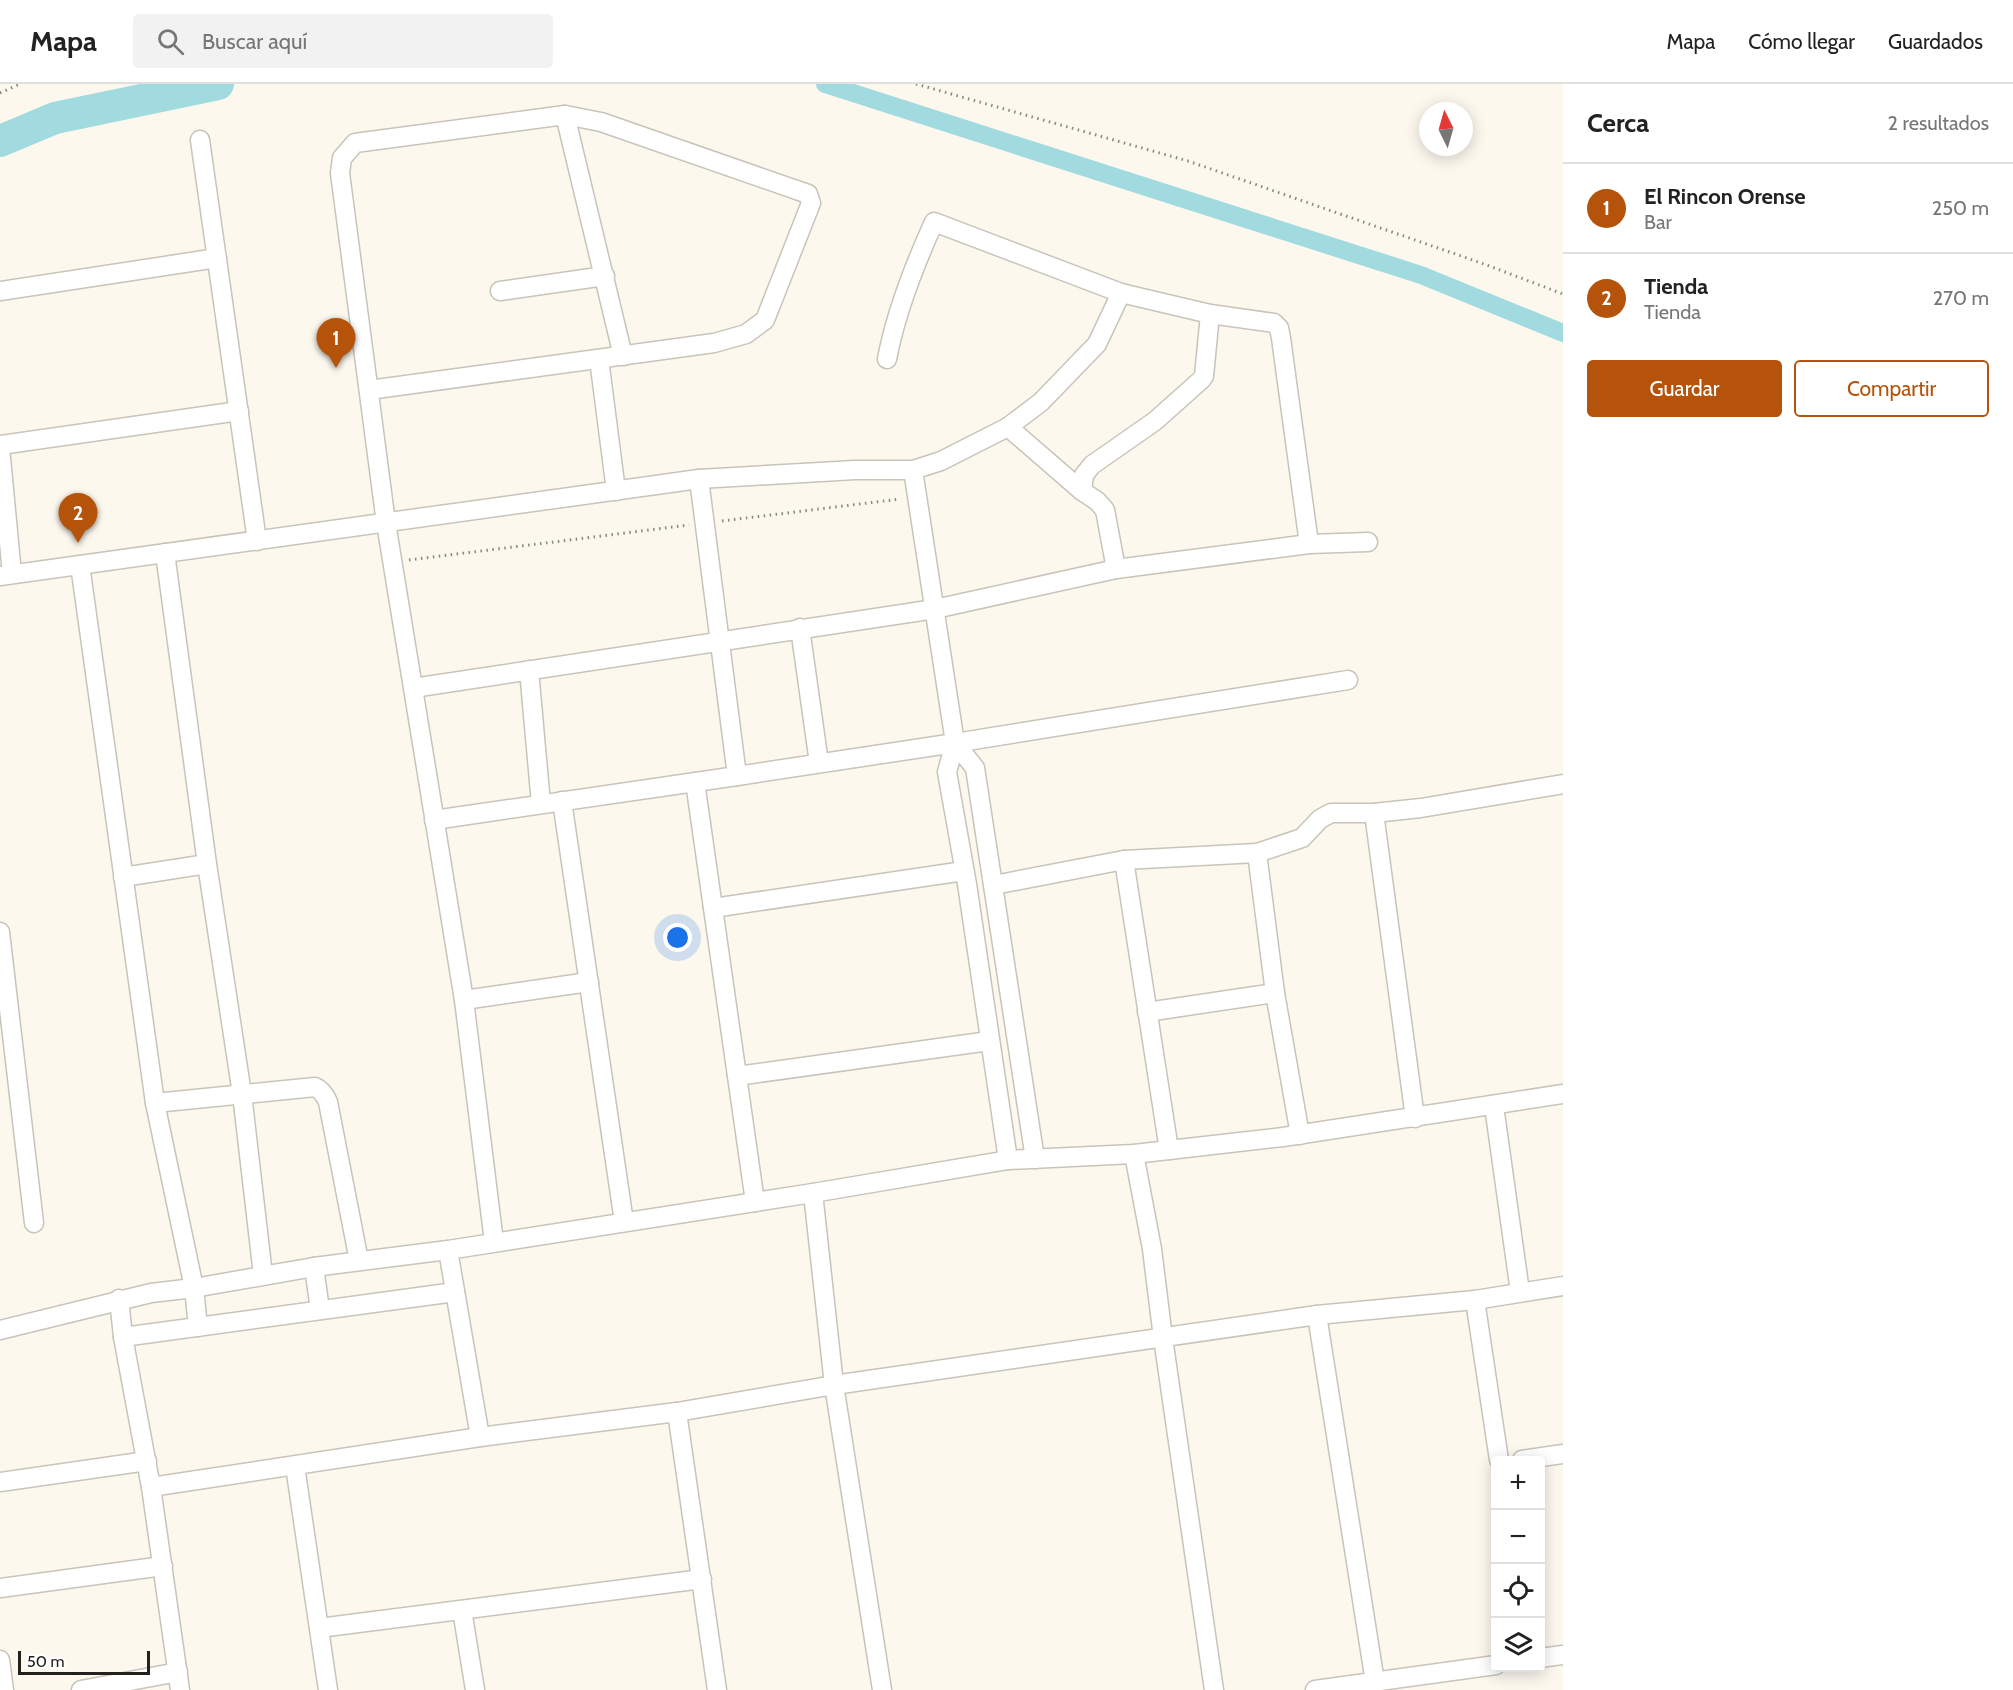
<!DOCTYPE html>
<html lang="es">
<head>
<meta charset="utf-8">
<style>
	body { margin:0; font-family:Cabin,sans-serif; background:#f2f2f2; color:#222 }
	.controls { position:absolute; right:18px; bottom:18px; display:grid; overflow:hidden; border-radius:6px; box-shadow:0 3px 15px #0003 }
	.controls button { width:54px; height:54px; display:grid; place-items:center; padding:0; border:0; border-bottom:2px solid #e0e0e0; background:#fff; color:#222; font:30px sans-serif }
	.compass { position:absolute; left:1419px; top:18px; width:54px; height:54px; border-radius:50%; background:#fff; box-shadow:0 3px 15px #0003; rotate:355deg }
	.scale { position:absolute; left:18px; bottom:15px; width:132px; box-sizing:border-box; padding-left:6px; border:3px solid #22211d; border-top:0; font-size:16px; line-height:21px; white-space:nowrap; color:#22211d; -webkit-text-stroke:4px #fff; paint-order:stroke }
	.you { position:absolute; left:678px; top:854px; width:21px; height:21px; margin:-15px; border:4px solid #fff; border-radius:50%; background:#1a73e8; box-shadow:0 0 0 9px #1a73e833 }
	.badge { display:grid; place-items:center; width:39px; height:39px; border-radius:50%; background:#b45309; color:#fff; font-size:20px; font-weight:700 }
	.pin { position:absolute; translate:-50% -50px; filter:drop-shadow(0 2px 3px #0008) }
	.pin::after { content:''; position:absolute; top:32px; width:21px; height:18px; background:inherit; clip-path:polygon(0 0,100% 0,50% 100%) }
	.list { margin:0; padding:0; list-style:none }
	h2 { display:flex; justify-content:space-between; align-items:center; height:78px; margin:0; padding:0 24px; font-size:26px }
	h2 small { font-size:20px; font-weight:400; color:#767676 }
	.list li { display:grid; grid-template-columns:39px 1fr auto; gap:18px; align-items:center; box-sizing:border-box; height:90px; padding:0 24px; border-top:2px solid #e0e0e0 }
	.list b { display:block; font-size:22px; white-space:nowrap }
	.list p { margin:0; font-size:20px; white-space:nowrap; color:#767676 }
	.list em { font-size:20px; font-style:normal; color:#767676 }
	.actions { display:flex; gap:12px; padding:18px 24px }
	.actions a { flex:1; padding:14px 0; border:2px solid #b45309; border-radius:6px; text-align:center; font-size:21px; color:#b45309 }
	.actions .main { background:#b45309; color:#fff }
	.icon { flex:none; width:33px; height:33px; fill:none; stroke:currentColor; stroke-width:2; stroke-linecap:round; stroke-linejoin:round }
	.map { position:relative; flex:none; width:1563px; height:1606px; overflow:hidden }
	header { display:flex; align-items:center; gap:36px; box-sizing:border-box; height:84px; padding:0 30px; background:#fff; border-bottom:2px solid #e0e0e0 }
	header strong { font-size:28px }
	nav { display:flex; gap:33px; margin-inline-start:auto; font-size:21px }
	.search { width:420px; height:54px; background:#f2f2f2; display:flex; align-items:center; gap:15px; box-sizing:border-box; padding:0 21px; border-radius:6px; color:#767676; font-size:22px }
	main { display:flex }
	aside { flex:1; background:#fff }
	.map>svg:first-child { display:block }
</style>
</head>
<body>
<header>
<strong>Mapa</strong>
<div class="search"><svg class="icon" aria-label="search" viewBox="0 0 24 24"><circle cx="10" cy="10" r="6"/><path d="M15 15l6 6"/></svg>Buscar aquí</div>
<nav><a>Mapa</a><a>Cómo llegar</a><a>Guardados</a></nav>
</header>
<main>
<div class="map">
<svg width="1563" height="1606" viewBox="0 0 1563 1606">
	<rect width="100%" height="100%" fill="#fdf8ee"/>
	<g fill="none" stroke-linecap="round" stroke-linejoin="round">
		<path stroke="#a1dadf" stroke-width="18" d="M 825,0 L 1421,191 L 1563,249"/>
		<path stroke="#a1dadf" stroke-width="32" d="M 0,57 L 55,34 L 218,0"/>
		<defs>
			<g id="minor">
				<path d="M 565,31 L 623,272"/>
				<path d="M 200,56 L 257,457"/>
				<path d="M 0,207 L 217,174"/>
				<path d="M 500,207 L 605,192"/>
				<path d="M 599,275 L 616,407"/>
				<path d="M 887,275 C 896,228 914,182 934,138 L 1121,209 L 1210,230 L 1274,239 L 1279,244 L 1281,254 L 1309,460"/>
				<path d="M 369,306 L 714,259 L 746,250 L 765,236 L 811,119 L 808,110 L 601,38 L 565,31 L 355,59 L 342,74 L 340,89 L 386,439 L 464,916 L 494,1158"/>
				<path d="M 1008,343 L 1082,407 L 1097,417 L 1105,426 L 1116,485"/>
				<path d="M 0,361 L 239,327"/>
				<path d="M 0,363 L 12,490"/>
				<path d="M 1082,407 L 1084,391 L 1092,381 L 1155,337 L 1201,296 L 1204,292 L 1210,230"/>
				<path d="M 165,469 L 207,780 L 242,1010 L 263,1191"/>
				<path d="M 80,481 L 155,1019 L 194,1204 L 198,1243"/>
				<path d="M 0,492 L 699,395 L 855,386 L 913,386 L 941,377 L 1008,343 L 1041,318 L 1097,260 L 1121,209"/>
				<path d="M 800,544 L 819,679"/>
				<path d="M 529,586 L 541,720"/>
				<path d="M 413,604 L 935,525 L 1116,485 L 1309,460 L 1368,458"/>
				<path d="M 955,659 L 1348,596"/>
				<path d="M 737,692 L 955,659 L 913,386"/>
				<path d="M 695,698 L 755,1118"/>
				<path d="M 562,717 L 624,1138"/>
				<path d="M 1374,729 L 1415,1034"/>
				<path d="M 434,736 L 737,692 L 699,395"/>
				<path d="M 1257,769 L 1275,909 L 1300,1051"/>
				<path d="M 1124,776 L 1169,1066"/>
				<path d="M 123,793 L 207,780"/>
				<path d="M 994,801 L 1124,776 L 1257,769 L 1302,754 L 1320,735 L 1331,729 L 1374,729 L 1421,724 L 1563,700"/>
				<path d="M 713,824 L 964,787"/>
				<path d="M 0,848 L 34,1139"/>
				<path d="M 464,916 L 589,898"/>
				<path d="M 1147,928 L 1275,909"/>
				<path d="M 737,992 L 989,957"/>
				<path d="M 155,1019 L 315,1003 C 322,1006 325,1011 328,1018 L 359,1177"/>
				<path d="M 1494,1022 L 1520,1208"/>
				<path d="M 1134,1070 L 1152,1165 L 1163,1254 L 1214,1606"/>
				<path d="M 1008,1076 L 967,800 L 947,688 L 955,659 L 975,684 L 1035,1075"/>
				<path d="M 813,1109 L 834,1301 L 882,1606"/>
				<path d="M 448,1166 L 480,1353"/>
				<path d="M 314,1183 L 320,1226"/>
				<path d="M 119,1215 L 123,1253 L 151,1403 L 180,1606"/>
				<path d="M 1475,1216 L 1499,1376"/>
				<path d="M 1317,1231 L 1375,1598"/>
				<path d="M 0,1246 L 151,1209 L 194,1204 L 314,1183 L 448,1166 L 813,1109 L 1008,1076 L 1134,1070 L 1283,1053 L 1563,1010"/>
				<path d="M 123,1253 L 455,1208"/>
				<path d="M 677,1328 L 717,1606"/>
				<path d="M 1522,1376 L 1563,1370"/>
				<path d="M 295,1382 L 328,1606"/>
				<path d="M 0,1398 L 147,1377"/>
				<path d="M 151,1403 L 480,1353 L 677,1328 L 834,1301 L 1317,1231 L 1475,1216 L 1563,1202"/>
				<path d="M 0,1504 L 163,1482"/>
				<path d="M 462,1526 L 475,1606"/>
				<path d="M 319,1544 L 702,1495"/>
				<path d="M 1540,1574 L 1563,1571"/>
				<path d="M 0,1576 L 4,1606"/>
				<path d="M 81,1606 L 178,1588"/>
				<path d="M 1315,1606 L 1496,1581"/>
			</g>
		</defs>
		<use href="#minor" stroke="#c8c4ba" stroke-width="21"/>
		<g stroke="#8a8780" stroke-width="3" stroke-dasharray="1.5 4.5" stroke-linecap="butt">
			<path d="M 916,0 L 1188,77 L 1484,180 L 1563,210"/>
			<path d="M 0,9 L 20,0"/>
			<path d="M 722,437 L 900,415"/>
			<path d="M 409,476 L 689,441"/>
		</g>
		<use href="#minor" stroke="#fff" stroke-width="18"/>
	</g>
</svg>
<div class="controls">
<button>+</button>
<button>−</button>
<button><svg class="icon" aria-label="locate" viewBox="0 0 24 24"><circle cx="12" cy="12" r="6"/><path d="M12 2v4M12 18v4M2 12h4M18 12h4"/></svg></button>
<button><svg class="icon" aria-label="layers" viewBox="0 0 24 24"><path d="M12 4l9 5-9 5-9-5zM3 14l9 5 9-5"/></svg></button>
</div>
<svg class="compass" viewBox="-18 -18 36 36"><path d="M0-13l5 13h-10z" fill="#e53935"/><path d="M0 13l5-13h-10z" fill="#767676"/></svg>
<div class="scale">50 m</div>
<div class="you"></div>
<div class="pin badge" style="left:336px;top:284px">1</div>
<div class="pin badge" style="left:78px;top:459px">2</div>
</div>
<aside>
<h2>Cerca<small>2 resultados</small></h2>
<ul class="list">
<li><span class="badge">1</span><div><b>El Rincon Orense</b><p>Bar</p></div><em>250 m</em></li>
<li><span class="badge">2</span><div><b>Tienda</b><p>Tienda</p></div><em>270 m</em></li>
</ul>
<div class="actions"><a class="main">Guardar</a><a>Compartir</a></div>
</aside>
</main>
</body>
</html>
